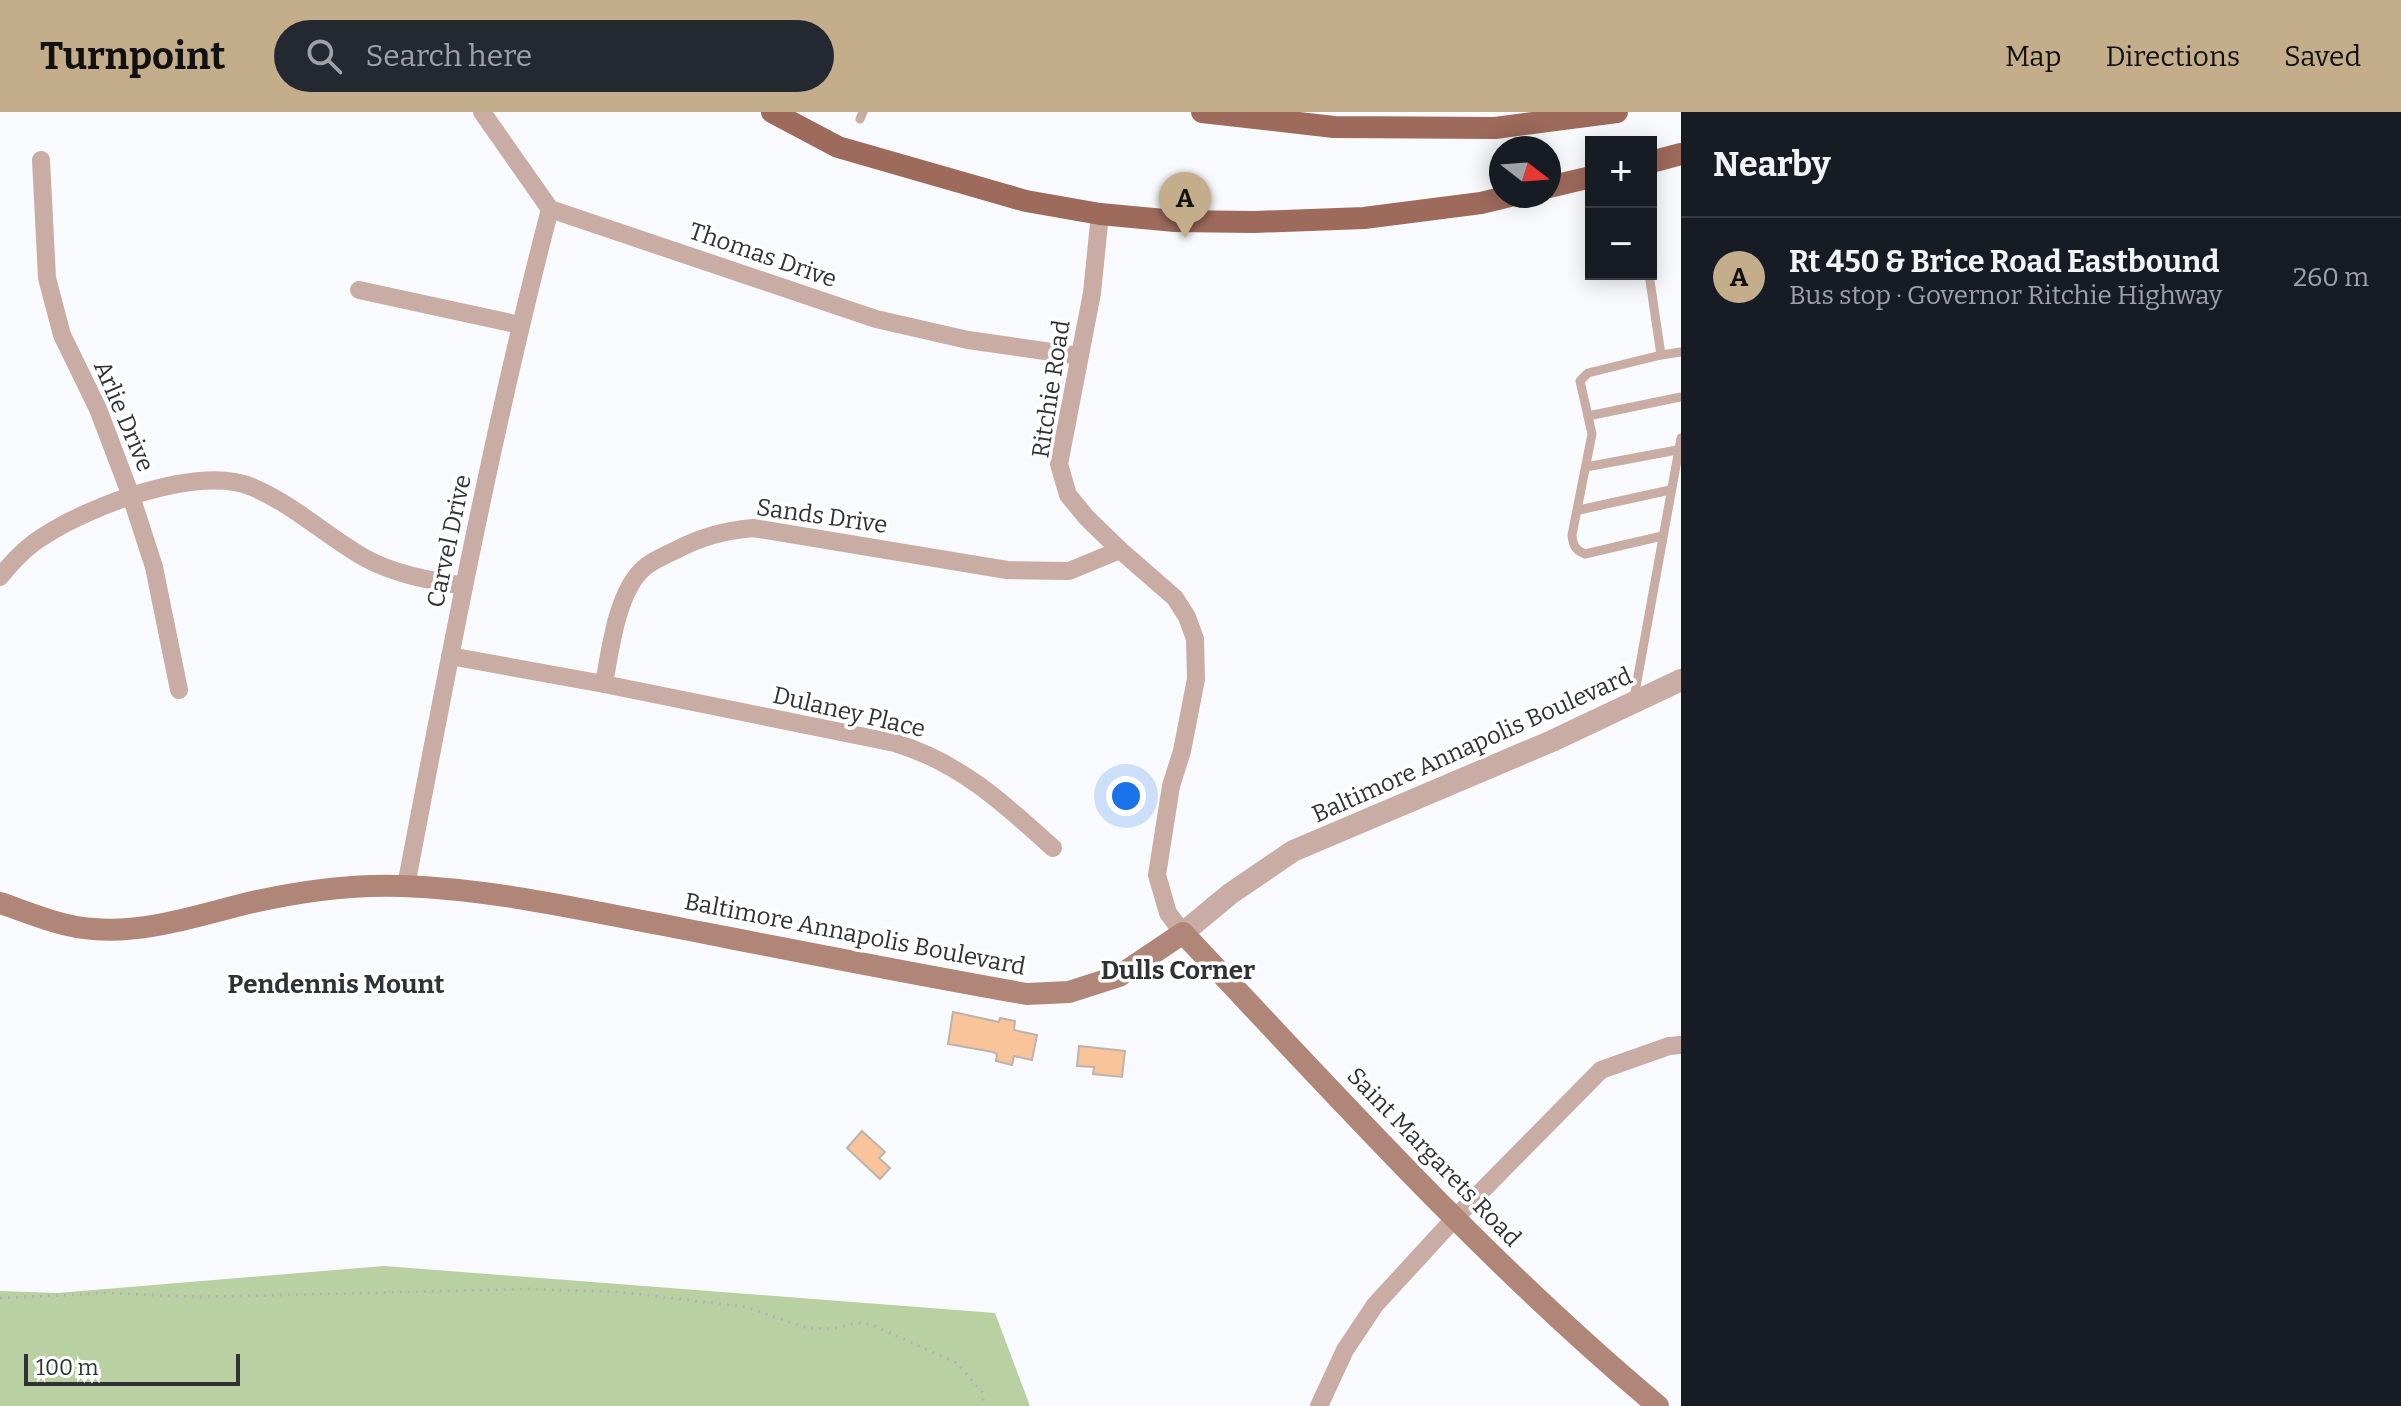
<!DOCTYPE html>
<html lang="en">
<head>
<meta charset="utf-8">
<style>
	body { margin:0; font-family:Bitter,serif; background:#242831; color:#f1f3f6 }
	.controls { position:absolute; right:24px; top:24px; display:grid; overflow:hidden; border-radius:0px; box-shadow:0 4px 20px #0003 }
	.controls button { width:72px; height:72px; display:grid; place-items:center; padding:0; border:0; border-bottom:2px solid #363941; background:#171b24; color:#f1f3f6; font:40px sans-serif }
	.compass { position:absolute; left:1489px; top:24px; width:72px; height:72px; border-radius:50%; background:#171b24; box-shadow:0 4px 20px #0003; rotate:107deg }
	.scale { position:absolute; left:24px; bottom:20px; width:216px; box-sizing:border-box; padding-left:8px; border:4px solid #313235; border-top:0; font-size:22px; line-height:28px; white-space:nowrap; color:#313235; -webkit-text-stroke:6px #fff; paint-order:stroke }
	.you { position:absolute; left:1126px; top:684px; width:28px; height:28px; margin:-20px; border:6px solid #fff; border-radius:50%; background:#1a73e8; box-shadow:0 0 0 12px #1a73e833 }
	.badge { display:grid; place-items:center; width:52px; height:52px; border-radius:50%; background:#c3ad8a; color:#111; font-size:26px; font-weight:700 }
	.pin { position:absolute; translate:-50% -66px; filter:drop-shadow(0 2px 4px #0008) }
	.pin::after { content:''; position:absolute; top:42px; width:28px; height:24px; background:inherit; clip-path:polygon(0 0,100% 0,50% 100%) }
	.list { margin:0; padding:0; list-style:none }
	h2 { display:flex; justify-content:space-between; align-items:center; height:104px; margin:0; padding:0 32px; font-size:34px }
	h2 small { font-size:26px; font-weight:400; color:#9ea1a6 }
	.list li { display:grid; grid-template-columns:52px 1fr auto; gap:24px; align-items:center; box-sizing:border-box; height:120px; padding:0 32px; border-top:2px solid #363941 }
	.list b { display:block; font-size:30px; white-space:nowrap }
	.list p { margin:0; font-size:26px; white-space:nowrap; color:#9ea1a6 }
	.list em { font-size:26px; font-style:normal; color:#9ea1a6 }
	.icon { flex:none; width:44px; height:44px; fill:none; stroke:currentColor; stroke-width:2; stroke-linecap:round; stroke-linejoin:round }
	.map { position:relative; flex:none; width:1681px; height:1294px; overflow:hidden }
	header { display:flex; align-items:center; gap:48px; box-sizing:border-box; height:112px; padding:0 40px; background:#c3ad8a; color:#111 }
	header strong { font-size:38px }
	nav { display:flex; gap:44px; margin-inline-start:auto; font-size:28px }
	.search { width:560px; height:72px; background:#242831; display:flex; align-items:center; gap:20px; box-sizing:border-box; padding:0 28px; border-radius:44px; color:#9ea1a6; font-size:30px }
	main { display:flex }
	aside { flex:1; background:#171b24 }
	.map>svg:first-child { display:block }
</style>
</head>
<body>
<header>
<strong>Turnpoint</strong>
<div class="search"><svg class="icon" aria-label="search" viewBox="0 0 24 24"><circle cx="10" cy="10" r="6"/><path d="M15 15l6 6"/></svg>Search here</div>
<nav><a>Map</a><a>Directions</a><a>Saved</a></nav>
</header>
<main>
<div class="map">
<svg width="1681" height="1294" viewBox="0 0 1681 1294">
	<rect width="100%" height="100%" fill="#f9fafd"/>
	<path fill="#b9d0a3" d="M 384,1154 L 995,1201 L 1030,1294 L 0,1294 L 0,1179 L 57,1181 Z"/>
	<g fill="#fac49b" stroke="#bbb3ad" stroke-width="2">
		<path d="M 953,900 L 999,910 L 1000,906 L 1015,909 L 1014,918 L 1037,923 L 1032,948 L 1014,944 L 1012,953 L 996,949 L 997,942 L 993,940 L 948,932 Z"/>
		<path d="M 1079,934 L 1125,939 L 1122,965 L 1093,962 L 1094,955 L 1077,954 Z"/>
		<path d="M 862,1019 L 885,1040 L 879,1046 L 890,1056 L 880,1067 L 847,1036 Z"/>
	</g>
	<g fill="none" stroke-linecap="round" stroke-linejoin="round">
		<path stroke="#b1b2b5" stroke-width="3" stroke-dasharray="2 6" stroke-linecap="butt" d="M 0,1186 L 108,1181 L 199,1185 L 531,1177 L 620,1180 L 746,1195 L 807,1216 L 832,1217 L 856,1211 L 870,1212 L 957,1251 L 983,1281 L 983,1294"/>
		<g stroke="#c9aca3" stroke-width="9">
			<path d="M 860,7 L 863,0"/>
			<path d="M 1649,162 L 1661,243 L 1681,240"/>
			<path d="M 1661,243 L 1588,261 L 1580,269 L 1592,322 L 1572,423 C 1573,433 1575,438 1585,442 L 1662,424"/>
			<path d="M 1588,304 L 1681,285"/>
			<path d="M 1586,355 L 1677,338"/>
			<path d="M 1579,398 L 1670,378"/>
			<path d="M 1634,586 L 1681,326"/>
		</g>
		<g stroke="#c9aca3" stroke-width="18">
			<path d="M 482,0 L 550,97 L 876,207 L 968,228 L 1079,244"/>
			<path d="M 41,48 L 47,166 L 62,223 L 98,297 L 131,384 L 154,455 L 179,578"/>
			<path d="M 1100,102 L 1092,181 L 1059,352 L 1068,383 L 1087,406 L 1120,438 L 1175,486 L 1187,505 L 1195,527 L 1196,567 L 1182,639 L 1171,674 L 1157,763 L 1168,801 L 1183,821"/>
			<path d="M 359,178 L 520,213"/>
			<path d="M 0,465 C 12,450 27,434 44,424 C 89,394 200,352 252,375 C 293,392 326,424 365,446 C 396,463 430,468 464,474"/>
			<path d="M 450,544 L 604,572 L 895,631 C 959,650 1005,692 1053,736"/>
			<path d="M 604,572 C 610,539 617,479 644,456 C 653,448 666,443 676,438 C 703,424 724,419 753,416 L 1007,458 L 1069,459 L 1120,438"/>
			<path d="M 406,774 C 449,547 492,320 550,97"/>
			<path d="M 1319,1294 L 1345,1238 L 1375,1193 L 1454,1107 L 1601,958 L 1669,934 L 1681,933"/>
		</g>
		<path stroke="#c9aca3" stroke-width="22" d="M 1183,821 L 1230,782 L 1293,739 L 1552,629 L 1681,568"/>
		<path stroke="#b08679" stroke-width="22" d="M 0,791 C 30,801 61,815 93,817 C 146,822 201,802 253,790 C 302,779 352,772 402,774 C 487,777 570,795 653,811 C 777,835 902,860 1027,882 L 1069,880 L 1119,864 L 1183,821 C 1336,983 1486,1150 1658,1294"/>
		<g stroke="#9d6a5b" stroke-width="22">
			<path d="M 772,0 L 838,35 L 1026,89 L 1100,102 L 1175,109 L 1254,110 L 1364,106 L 1481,91 L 1510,84"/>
			<path d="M 1202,0 L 1334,15 L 1495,16 L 1617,0"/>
			<path d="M 1651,50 L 1681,42"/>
			<path d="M 1549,75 L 1591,65"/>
		</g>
	</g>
	<g text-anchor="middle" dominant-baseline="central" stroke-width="7" stroke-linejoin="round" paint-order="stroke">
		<g font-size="24" fill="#313235" stroke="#fff">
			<text transform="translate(763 143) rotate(19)">Thomas Drive</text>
			<text transform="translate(1051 277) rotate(-81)">Ritchie Road</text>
			<text transform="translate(124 304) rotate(67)">Arlie Drive</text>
			<text transform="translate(822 404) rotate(8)">Sands Drive</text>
			<text transform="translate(449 429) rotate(-78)">Carvel Drive</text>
			<text transform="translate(849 600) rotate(13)">Dulaney Place</text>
			<text transform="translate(1472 633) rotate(-24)">Baltimore Annapolis Boulevard</text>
			<text transform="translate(855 822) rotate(11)">Baltimore Annapolis Boulevard</text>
			<text transform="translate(1434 1045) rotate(46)">Saint Margarets Road</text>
		</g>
		<g font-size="26" font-weight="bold" fill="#313235" stroke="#fff">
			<text x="1178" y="858">Dulls Corner</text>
			<text x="336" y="872">Pendennis Mount</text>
		</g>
	</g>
</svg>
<div class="controls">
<button>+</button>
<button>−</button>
</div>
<svg class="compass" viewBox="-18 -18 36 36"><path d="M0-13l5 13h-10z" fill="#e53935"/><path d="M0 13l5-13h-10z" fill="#9ea1a6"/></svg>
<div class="scale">100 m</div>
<div class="you"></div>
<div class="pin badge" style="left:1185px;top:126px">A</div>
</div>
<aside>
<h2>Nearby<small></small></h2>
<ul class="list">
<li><span class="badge">A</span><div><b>Rt 450 &amp; Brice Road Eastbound</b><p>Bus stop · Governor Ritchie Highway</p></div><em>260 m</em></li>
</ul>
</aside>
</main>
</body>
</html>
